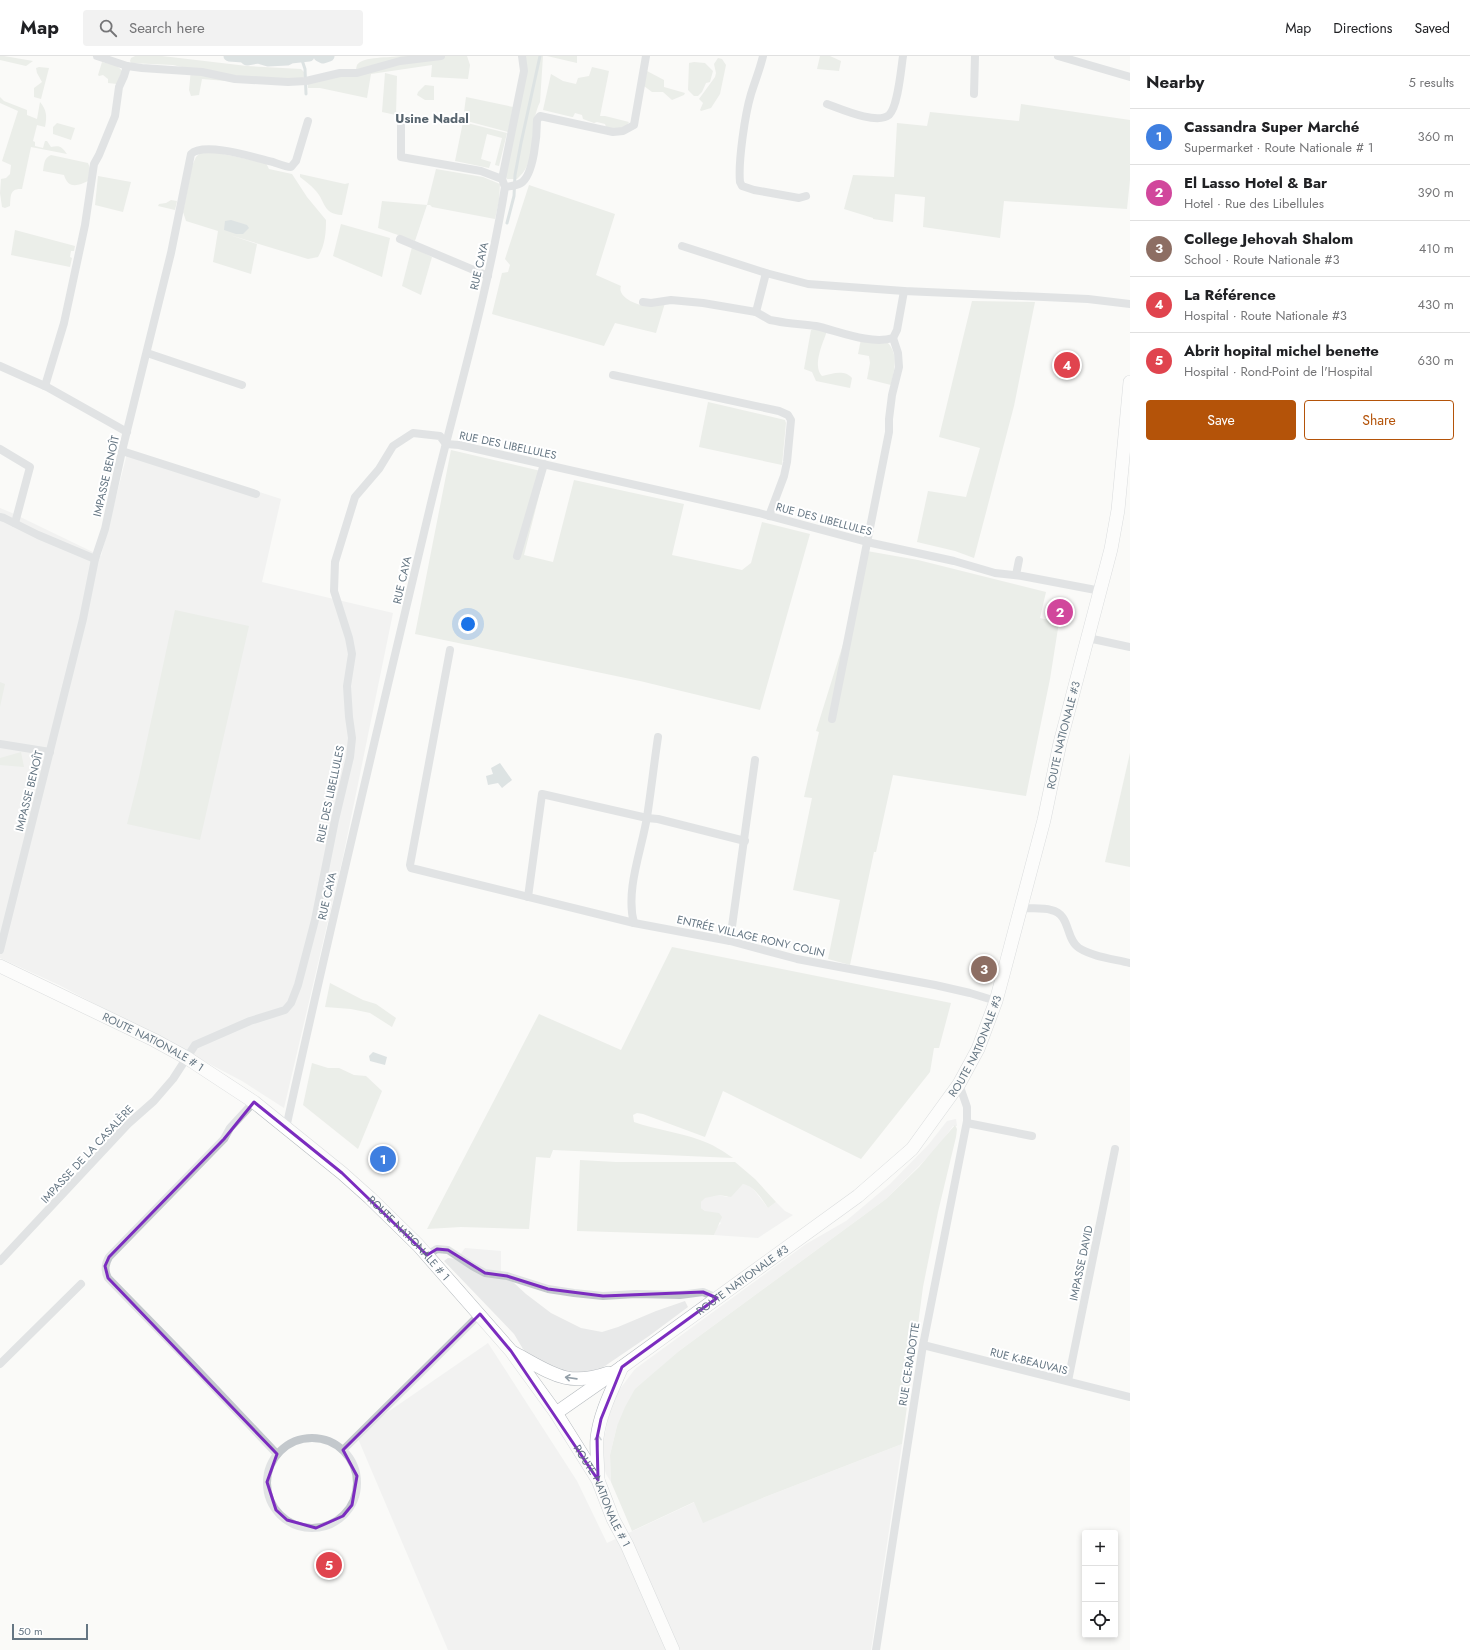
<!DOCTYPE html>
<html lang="en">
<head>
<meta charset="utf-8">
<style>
	body { margin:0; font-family:Jost,sans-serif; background:#f2f2f2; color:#202124 }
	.controls { position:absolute; right:12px; bottom:12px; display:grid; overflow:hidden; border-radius:4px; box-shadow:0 2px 6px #0003 }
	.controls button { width:36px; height:36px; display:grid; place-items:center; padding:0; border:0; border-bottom:1px solid #e0e0e0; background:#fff; color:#202124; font:20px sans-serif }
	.scale { position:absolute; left:12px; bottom:10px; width:76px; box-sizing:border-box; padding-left:4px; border:2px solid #657683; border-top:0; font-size:11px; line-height:14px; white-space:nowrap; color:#657683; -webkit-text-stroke:3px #fff; paint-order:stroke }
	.you { position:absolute; left:468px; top:568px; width:14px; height:14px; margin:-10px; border:3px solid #fff; border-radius:50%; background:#1a73e8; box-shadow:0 0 0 6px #1a73e833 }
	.badge { display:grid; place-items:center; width:26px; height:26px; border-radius:50%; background:#b45309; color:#fff; font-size:13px; font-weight:700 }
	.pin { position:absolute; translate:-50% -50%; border:2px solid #fff; box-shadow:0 1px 4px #0006 }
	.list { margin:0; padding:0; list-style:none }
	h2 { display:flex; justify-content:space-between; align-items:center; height:52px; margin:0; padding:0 16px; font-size:17px }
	h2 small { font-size:13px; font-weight:400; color:#757577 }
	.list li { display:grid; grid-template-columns:26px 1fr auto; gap:12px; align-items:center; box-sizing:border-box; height:56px; padding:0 16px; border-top:1px solid #e0e0e0 }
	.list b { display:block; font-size:15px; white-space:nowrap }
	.list p { margin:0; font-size:13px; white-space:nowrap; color:#757577 }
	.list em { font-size:13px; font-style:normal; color:#757577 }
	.actions { display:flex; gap:8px; padding:12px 16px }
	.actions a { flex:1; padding:9px 0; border:1px solid #b45309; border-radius:4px; text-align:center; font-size:14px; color:#b45309 }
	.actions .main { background:#b45309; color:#fff }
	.icon { flex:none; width:22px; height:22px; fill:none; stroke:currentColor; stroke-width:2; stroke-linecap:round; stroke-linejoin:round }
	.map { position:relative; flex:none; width:1130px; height:1594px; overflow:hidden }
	header { display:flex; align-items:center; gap:24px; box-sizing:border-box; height:56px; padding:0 20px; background:#fff; border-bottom:1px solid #e0e0e0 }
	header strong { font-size:19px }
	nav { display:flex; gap:22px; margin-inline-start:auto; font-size:14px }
	.search { width:280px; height:36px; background:#f2f2f2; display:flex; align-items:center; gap:10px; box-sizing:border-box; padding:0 14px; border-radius:4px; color:#757577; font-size:15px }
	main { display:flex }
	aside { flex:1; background:#fff }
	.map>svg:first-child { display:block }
</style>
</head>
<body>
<header>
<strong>Map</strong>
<div class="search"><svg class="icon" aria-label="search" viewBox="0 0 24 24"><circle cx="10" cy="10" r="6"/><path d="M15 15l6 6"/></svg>Search here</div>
<nav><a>Map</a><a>Directions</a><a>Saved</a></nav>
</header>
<main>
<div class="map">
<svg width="1130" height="1594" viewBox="0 0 1130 1594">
	<rect width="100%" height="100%" fill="#fafaf8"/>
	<g fill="#e8e9e9">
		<path d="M 128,394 L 281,443 L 262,526 L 393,557 L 343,801 L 284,1052 L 242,1025 L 59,929 L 0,902 L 0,452 L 12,457 L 101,500 Z"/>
		<path d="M 956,1063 L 957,1070 L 953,1070 L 937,1092 L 886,1143 L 679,1295 L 661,1311 L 617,1370 L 610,1399 L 611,1426 L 606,1418 L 602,1406 L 603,1388 L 611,1349 L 616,1338 L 635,1313 L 806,1188 L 846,1165 L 890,1128 L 929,1088 L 947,1065 Z"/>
		<path d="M 743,1128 L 748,1129 L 754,1134 L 768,1152 L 776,1146 L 785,1155 L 793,1159 L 758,1182 L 714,1179 L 717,1171 L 721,1167 L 701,1152 L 701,1146 L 704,1142 L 712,1139 L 719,1139 L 727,1141 Z"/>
		<path d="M 465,1192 L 501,1195 L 501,1222 L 513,1226 L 526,1238 L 551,1257 L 581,1272 L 602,1276 L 618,1271 L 656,1255 L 685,1245 L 688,1251 L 649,1280 L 602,1312 L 577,1319 L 535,1305 L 523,1293 L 514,1278 L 444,1205 L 448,1202 L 457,1203 Z"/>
		<path d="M 488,1287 L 577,1425 L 607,1487 L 695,1446 L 704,1466 L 765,1441 L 902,1388 L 871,1594 L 448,1594 L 356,1378 Z"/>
	</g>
	<g fill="#dadfd7">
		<path d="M 0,0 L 4,0 L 33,5 L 26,10 L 0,4 Z"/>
		<path d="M 135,0 L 162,0 L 247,10 L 301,13 L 304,16 L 304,21 L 302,23 L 238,26 L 202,23 L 199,39 L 191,40 L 189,34 L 191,13 L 173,9 L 131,7 L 130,5 L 131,2 Z"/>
		<path d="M 232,0 L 268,0 L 268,3 L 250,3 Z"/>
		<path d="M 276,0 L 329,0 L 280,5 L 275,1 Z"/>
		<path d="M 401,0 L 467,0 L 470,9 L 468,23 L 431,21 L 432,9 L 371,18 L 367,42 L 320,32 L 308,32 L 308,26 L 355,18 C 356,15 356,12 357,9 C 363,0 390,2 401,0 Z"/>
		<path d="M 525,0 L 543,0 L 540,46 C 530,66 536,90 527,110 C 525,115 521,119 517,123 L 507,123 L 505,120 Z"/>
		<path d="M 547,0 L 577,0 L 577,7 Z"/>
		<path d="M 820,0 L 830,0 L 841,5 L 839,15 L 817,13 Z"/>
		<path d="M 718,2 L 722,3 L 726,9 L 720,38 L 711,52 L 701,55 L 700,54 L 703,47 L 699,43 L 715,21 L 716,17 L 714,8 Z"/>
		<path d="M 102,6 C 109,8 118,8 122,15 L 117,28 L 108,27 L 108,23 L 103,19 L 99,20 L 98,19 Z"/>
		<path d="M 694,6 L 705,7 L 713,15 L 710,26 L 706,27 L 702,36 L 698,40 L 694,40 L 688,34 L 689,7 Z"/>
		<path d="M 39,11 L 49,12 L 41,43 L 34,41 L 34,32 L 42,26 L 37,17 L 36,12 Z"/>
		<path d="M 592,11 L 609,15 L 600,60 L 605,60 L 629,66 C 623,76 616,73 606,71 L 605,68 L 597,66 L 594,67 L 583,63 L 582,59 L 575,57 L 573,61 L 572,61 L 543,54 L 551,18 L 563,25 L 576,28 L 578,22 L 589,20 Z"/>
		<path d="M 647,15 L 664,24 L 664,31 L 685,37 L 684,39 L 672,44 L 663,36 L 652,36 L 644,30 Z"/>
		<path d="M 385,17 L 397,20 L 396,59 L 382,56 Z"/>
		<path d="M 425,29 L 434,30 L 434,44 L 425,44 L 417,39 L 418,36 Z"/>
		<path d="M 0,41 L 4,45 L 27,54 L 27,59 L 37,63 L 40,46 C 47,54 47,61 45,71 L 37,69 L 33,85 L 35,86 L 35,90 L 43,92 L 45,85 L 47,85 L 51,91 C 60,89 62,91 67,98 L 31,91 L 22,133 C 9,132 11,141 10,150 L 5,152 L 2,151 L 0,137 L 1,123 L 6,122 L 10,118 L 11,109 L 2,105 L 18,55 L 0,47 Z"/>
		<path d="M 466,41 L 513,51 L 508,76 L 463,64 Z"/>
		<path d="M 1021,48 L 1130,64 L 1130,124 L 1127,153 L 1004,145 L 1000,182 L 923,171 L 925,141 L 895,138 L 893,166 L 873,163 L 873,162 L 844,153 L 853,119 L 894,121 L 897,67 L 927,70 L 930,56 L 1019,65 Z"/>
		<path d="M 463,66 L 507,77 L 499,110 L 495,109 L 502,82 L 487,78 L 481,103 L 491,106 L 489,112 L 455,105 Z"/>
		<path d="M 57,67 L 75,72 L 71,84 L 53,78 L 53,71 Z"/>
		<path d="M 209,95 L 266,107 L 269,113 L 292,118 L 307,141 L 326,164 C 326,178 325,189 318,201 L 308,203 L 230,179 L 257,188 L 251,218 L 213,206 L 218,175 L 186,165 L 183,156 L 192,110 L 196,101 L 201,96 Z"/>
		<path d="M 51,99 L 88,107 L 90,112 L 88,125 C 78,130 68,133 64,119 L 43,115 C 44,108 44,102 51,99 Z"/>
		<path d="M 436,113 L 483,121 L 500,128 L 499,145 L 495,163 L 432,151 L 430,149 L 427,149 L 415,185 L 378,172 L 382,145 L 427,149 Z"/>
		<path d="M 300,118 L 345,128 L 349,127 L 342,159 C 322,158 326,145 315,134 C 311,129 305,125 300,121 Z"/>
		<path d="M 98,120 L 131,126 L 123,156 L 95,149 Z"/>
		<path d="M 529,129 L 615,158 L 596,219 L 621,230 C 617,240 634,248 642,249 C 649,250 658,247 665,247 L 656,277 L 615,267 L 604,290 L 492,258 L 502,217 L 508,216 L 510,209 L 505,203 Z"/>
		<path d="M 171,144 L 177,145 L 175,154 L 158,150 L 159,148 L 166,147 Z"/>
		<path d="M 341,168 L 390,182 L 382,221 L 333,200 Z"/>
		<path d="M 15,174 L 75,190 L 74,195 L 71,195 L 70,201 L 72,202 L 70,211 L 11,199 Z"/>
		<path d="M 412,191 L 432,201 L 421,239 L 402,230 Z"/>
		<path d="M 972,245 L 1035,246 L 1014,350 L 974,502 L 955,495 L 917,486 L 928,435 L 966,441 L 980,392 L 939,381 Z"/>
		<path d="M 815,272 L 827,275 C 823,287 812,309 822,320 C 832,318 844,313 852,322 L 850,332 L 816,325 L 812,316 L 804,313 L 811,274 Z"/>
		<path d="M 861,283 L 888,287 C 899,299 894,315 891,329 L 867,323 L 870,307 L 869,300 L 858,298 Z"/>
		<path d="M 708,346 L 785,364 L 786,367 L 782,409 L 699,391 Z"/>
		<path d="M 451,394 L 545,416 L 524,499 L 553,506 L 574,424 L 684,448 L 672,499 L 742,514 L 751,507 L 762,466 L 810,478 L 760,654 L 640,625 L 415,578 Z"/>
		<path d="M 867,495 L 918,504 L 1046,536 L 1040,562 L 1059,566 L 1050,623 L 1026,740 L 893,719 L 876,796 L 874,796 L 850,909 L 828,903 L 840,844 L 793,834 L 812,742 L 804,741 L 819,676 L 816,675 L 845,582 Z"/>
		<path d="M 175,554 L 249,570 L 200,784 L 127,768 L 139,721 Z"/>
		<path d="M 0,626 L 5,628 L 0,651 Z"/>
		<path d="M 21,696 L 24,711 L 0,709 L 0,702 Z"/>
		<path d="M 1130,697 L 1130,811 L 1105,806 Z"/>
		<path d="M 672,891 L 951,947 L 939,992 L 934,992 L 930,1016 L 861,1103 L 723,1035 L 705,1081 L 643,1058 L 637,1057 L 633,1059 L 634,1066 C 656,1074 679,1076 700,1084 C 712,1088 723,1095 733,1102 L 553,1094 L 550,1102 L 536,1101 L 529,1173 L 461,1171 L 427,1173 L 539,958 L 621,994 Z"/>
		<path d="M 330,927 L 363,944 L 376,948 L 396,962 L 392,971 L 370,957 L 351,953 L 325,951 Z"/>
		<path d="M 312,1007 L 328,1012 L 339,1012 L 354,1019 L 366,1020 L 382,1035 L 358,1093 L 303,1049 Z"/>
		<path d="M 955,1069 L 957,1073 L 956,1081 L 938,1156 L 923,1231 L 902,1388 L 765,1441 L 703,1467 L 694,1446 L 632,1475 L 611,1426 L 610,1399 L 617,1370 L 625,1351 L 635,1333 L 679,1295 L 886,1143 L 919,1111 Z"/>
		<path d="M 580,1104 L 616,1106 L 735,1106 L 755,1123 L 776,1146 L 768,1152 C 762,1143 754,1130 743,1128 L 731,1141 L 719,1139 L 705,1142 L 701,1146 L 701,1152 L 705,1155 L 719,1157 L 722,1161 L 714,1179 L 577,1175 Z"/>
	</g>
	<g fill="#bbc7cb">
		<path d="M 231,164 L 247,169 L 249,172 L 243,178 L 236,178 L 224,174 L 225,165 Z"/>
		<path d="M 500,707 L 512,724 L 502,732 L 498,727 L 488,729 L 486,720 L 493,718 L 491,712 Z"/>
		<path d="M 373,996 L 387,1001 L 385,1009 L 370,1005 L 369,1000 Z"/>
	</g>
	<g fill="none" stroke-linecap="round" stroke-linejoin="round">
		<g stroke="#bbc7cb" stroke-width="3">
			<path d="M 301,1 L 305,13 L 306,38"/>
			<path d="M 507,167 L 514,140 L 515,119 L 521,87 L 540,0"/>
		</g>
		<g stroke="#bbc7cb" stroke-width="11">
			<path d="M 229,0 L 243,1 L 247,4 L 258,2 L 268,5 L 287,4 L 291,2 L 309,0"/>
			<path d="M 319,0 L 323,2 L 329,0"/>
		</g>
		<defs>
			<g id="primary">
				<path id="s1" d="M 0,910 L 154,984 L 187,1002 L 254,1046 L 342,1117 L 370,1142 L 418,1189 L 511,1295 L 556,1357 L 598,1424 L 613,1463 L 627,1489 L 673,1594"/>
				<path d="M 514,1297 C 550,1316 566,1332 608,1317"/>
				<path id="s2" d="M 556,1357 L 622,1311 L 858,1140 L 912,1093 L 959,1028 L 978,993 L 996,945 L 1003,919 L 1044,764 L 1060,687 L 1111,493 L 1118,454 L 1130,326"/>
				<path d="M 598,1423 C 598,1410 596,1395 597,1382 C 600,1357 612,1334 622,1311"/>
			</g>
		</defs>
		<use href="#primary" stroke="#b5babe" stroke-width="14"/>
		<g stroke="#c3c8cc" stroke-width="8">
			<path d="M 97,0 L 127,10 L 142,12 L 202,16 L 235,23 L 288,26 L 306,25 L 340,17 L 357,17 L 400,5 L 441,0"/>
			<path d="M 763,0 C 760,13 755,25 751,38 C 745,58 738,106 740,126 L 742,130 L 754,134 L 799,142 L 806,140"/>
			<path d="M 1058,0 L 1130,21"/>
			<path d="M 974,38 L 975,0"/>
			<path d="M 827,48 C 841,53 877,69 889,59 C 898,51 901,13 903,0"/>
			<path d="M 502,123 L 524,15 L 522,0"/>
			<path d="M 505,131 C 510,130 516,130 521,127 C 534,119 537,78 537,64 L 540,60 L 613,76 L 623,75 L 634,69 L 646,0"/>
			<path d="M 400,183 L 488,220"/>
			<path d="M 682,190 L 766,217 L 808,228 L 904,235 L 1088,243 L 1130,248"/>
			<path d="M 643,246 L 651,247 L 671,244 L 703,247 L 756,256 L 770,264 L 776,265 C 789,268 803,268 816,270 C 838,275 871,289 893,282 L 897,274 L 904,235"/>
			<path d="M 756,256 L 766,217"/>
			<path d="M 147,297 L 242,329"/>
			<path d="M 0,310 L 47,331 L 127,376"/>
			<path d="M 613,319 L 779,355 L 788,359 L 791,364 L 787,406 L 784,420 L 769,460"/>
			<path d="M 45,330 L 64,267 L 85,169 L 94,108 L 99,99 L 115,60 L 119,31 L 124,20 L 127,10"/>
			<path d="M 0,393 L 30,411 L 15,467"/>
			<path d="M 122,395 L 256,438"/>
			<path d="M 0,461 L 4,462 L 38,479 L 95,503"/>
			<path d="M 517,500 L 544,408"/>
			<path d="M 1016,519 L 1019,504"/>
			<path d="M 1088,582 L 1130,591"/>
			<path d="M 450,594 L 410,809 L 411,812 L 634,867 L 730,885 L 797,903 L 935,929 L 970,937 L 996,945"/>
			<path d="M 832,663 L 889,376 L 889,363 L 892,339 L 899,311 L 898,297 L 893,282"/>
			<path d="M 0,688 L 50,696"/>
			<path d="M 528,841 L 542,738 L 647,762 L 658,763 L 745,785"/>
			<path d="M 1020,852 C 1030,853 1042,851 1051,854 C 1071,858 1065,883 1079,892 C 1093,901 1114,903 1130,907"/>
			<path d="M 634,867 C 625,834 642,793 647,761 C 651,735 654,708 658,681"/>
			<path d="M 730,885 L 755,704"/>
			<path d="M 0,894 L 83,563 L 95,503 L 105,473 L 122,395 L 171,197 L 191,98 C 204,85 256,102 273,106 C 279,108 285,111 291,111 L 296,105 L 308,65"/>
			<path d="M 254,1046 L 230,1072 L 224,1083 L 109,1201 C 105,1208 104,1214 108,1222 L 190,1306 L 277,1398"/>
			<path d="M 967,1067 L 1032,1080"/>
			<path d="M 286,1072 C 332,862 382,653 432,443 C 457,340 488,237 505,131 L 502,123 L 481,115 L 401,101 L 401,60"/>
			<path d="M 427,1199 L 437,1193 L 448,1194 L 472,1210 L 485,1217 L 507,1220 L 548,1233 L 574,1237 L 603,1240 L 636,1238 L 680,1239 L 703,1236 L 717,1242"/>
			<path d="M 0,1205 L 128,1068 L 154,1045 L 173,1023 L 195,989 L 250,965 L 285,954 L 291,947 L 298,929 L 315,864 L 335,764 L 350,701 L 352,682 L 349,661 L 347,630 L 352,598 L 349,582 L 334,535 L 335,506 L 355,441 L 379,413 L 393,390 L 413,377 L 440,380 L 446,388 L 459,389 L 759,457 L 867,486 L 954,505 L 995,517 L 1022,520 L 1101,535"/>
			<path d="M 923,1289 L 1130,1341"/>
			<path d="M 0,1308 L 81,1228"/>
			<path d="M 1068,1325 L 1115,1093"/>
			<circle cx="312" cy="1427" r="45"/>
			<path d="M 343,1394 L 480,1258"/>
			<path d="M 876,1594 L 923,1289 L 967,1065 L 967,1051 L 959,1028"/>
		</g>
		<use href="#primary" stroke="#fff" stroke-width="13"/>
	</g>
	<defs><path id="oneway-shaft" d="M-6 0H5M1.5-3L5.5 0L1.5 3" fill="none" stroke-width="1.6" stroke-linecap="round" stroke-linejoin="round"/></defs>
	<g stroke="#939fa8">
		<use href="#oneway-shaft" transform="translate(571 1322) rotate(-172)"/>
		<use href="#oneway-shaft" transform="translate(598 1385) rotate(-87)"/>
	</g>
	<path d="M0 0H1130V1594H0ZM 254,1046 L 342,1117 L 427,1199 L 437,1193 L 448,1194 L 485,1217 L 507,1220 L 548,1233 L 603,1240 L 703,1236 L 717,1242 L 622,1311 L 601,1363 L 597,1382 L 598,1424 L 511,1295 L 480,1258 L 343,1394 L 357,1420 L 352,1449 L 343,1460 L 316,1472 L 287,1464 L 276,1454 L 267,1426 L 277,1398 L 108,1222 L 105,1210 L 109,1201 L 224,1083 Z" fill="#fafaf8" fill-opacity=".55" fill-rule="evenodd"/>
	<path fill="none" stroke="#7b2cbf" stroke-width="3" stroke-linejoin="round" d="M 254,1046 L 342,1117 L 427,1199 L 437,1193 L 448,1194 L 485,1217 L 507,1220 L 548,1233 L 603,1240 L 703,1236 L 717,1242 L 622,1311 L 601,1363 L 597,1382 L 598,1424 L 511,1295 L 480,1258 L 343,1394 L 357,1420 L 352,1449 L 343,1460 L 316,1472 L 287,1464 L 276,1454 L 267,1426 L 277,1398 L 108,1222 L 105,1210 L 109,1201 L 224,1083 Z"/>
	<g text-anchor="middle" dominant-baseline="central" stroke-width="4" stroke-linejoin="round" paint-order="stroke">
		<g font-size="11" fill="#657683" stroke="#fff">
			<text transform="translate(479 210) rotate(-77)">RUE CAYA</text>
			<text transform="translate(508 389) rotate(12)">RUE DES LIBELLULES</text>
			<text transform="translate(106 420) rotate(-77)">IMPASSE BENOÎT</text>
			<text transform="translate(824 463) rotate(15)">RUE DES LIBELLULES</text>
			<text transform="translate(402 524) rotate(-77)">RUE CAYA</text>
			<text stroke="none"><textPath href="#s2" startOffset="889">ROUTE NATIONALE #3</textPath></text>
			<text transform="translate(29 735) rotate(-76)">IMPASSE BENOÎT</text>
			<text transform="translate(330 738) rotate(-78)">RUE DES LIBELLULES</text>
			<text transform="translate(327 840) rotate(-77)">RUE CAYA</text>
			<text transform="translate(751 880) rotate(13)">ENTRÉE VILLAGE RONY COLIN</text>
			<text stroke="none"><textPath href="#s1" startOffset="171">ROUTE NATIONALE # 1</textPath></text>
			<text stroke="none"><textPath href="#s2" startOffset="565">ROUTE NATIONALE #3</textPath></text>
			<text transform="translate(87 1098) rotate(-47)">IMPASSE DE LA CASALÈRE</text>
			<text stroke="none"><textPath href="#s1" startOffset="495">ROUTE NATIONALE # 1</textPath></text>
			<text transform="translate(1081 1207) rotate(-78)">IMPASSE DAVID</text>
			<text stroke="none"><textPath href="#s2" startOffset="229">ROUTE NATIONALE #3</textPath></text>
			<text transform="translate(1029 1305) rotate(14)">RUE K-BEAUVAIS</text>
			<text transform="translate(909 1308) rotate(-81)">RUE CE-RADOTTE</text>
			<text stroke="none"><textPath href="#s1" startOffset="819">ROUTE NATIONALE # 1</textPath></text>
		</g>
		<g font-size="13" font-weight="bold" fill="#57646e" stroke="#fff">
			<text x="432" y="62">Usine Nadal</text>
		</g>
	</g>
</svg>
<div class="controls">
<button>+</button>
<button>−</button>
<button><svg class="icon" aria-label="locate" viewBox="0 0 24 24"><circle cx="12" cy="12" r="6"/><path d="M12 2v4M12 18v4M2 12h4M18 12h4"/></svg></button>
</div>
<div class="scale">50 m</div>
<div class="you"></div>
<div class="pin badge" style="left:383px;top:1103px;background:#3f7fe0">1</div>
<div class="pin badge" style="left:1060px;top:556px;background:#d1479c">2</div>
<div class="pin badge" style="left:984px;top:913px;background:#8d6e63">3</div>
<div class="pin badge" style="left:1067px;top:309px;background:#e0444e">4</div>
<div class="pin badge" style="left:329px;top:1509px;background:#e0444e">5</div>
</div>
<aside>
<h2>Nearby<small>5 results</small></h2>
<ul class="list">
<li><span class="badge" style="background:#3f7fe0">1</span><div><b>Cassandra Super Marché</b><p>Supermarket · Route Nationale # 1</p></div><em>360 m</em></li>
<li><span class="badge" style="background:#d1479c">2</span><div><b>El Lasso Hotel &amp; Bar</b><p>Hotel · Rue des Libellules</p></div><em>390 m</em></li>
<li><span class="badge" style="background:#8d6e63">3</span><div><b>College Jehovah Shalom</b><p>School · Route Nationale #3</p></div><em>410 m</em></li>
<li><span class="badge" style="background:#e0444e">4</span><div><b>La Référence</b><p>Hospital · Route Nationale #3</p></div><em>430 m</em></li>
<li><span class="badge" style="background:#e0444e">5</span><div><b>Abrit hopital michel benette</b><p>Hospital · Rond-Point de l'Hospital</p></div><em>630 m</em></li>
</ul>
<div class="actions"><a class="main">Save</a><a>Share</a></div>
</aside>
</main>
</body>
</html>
